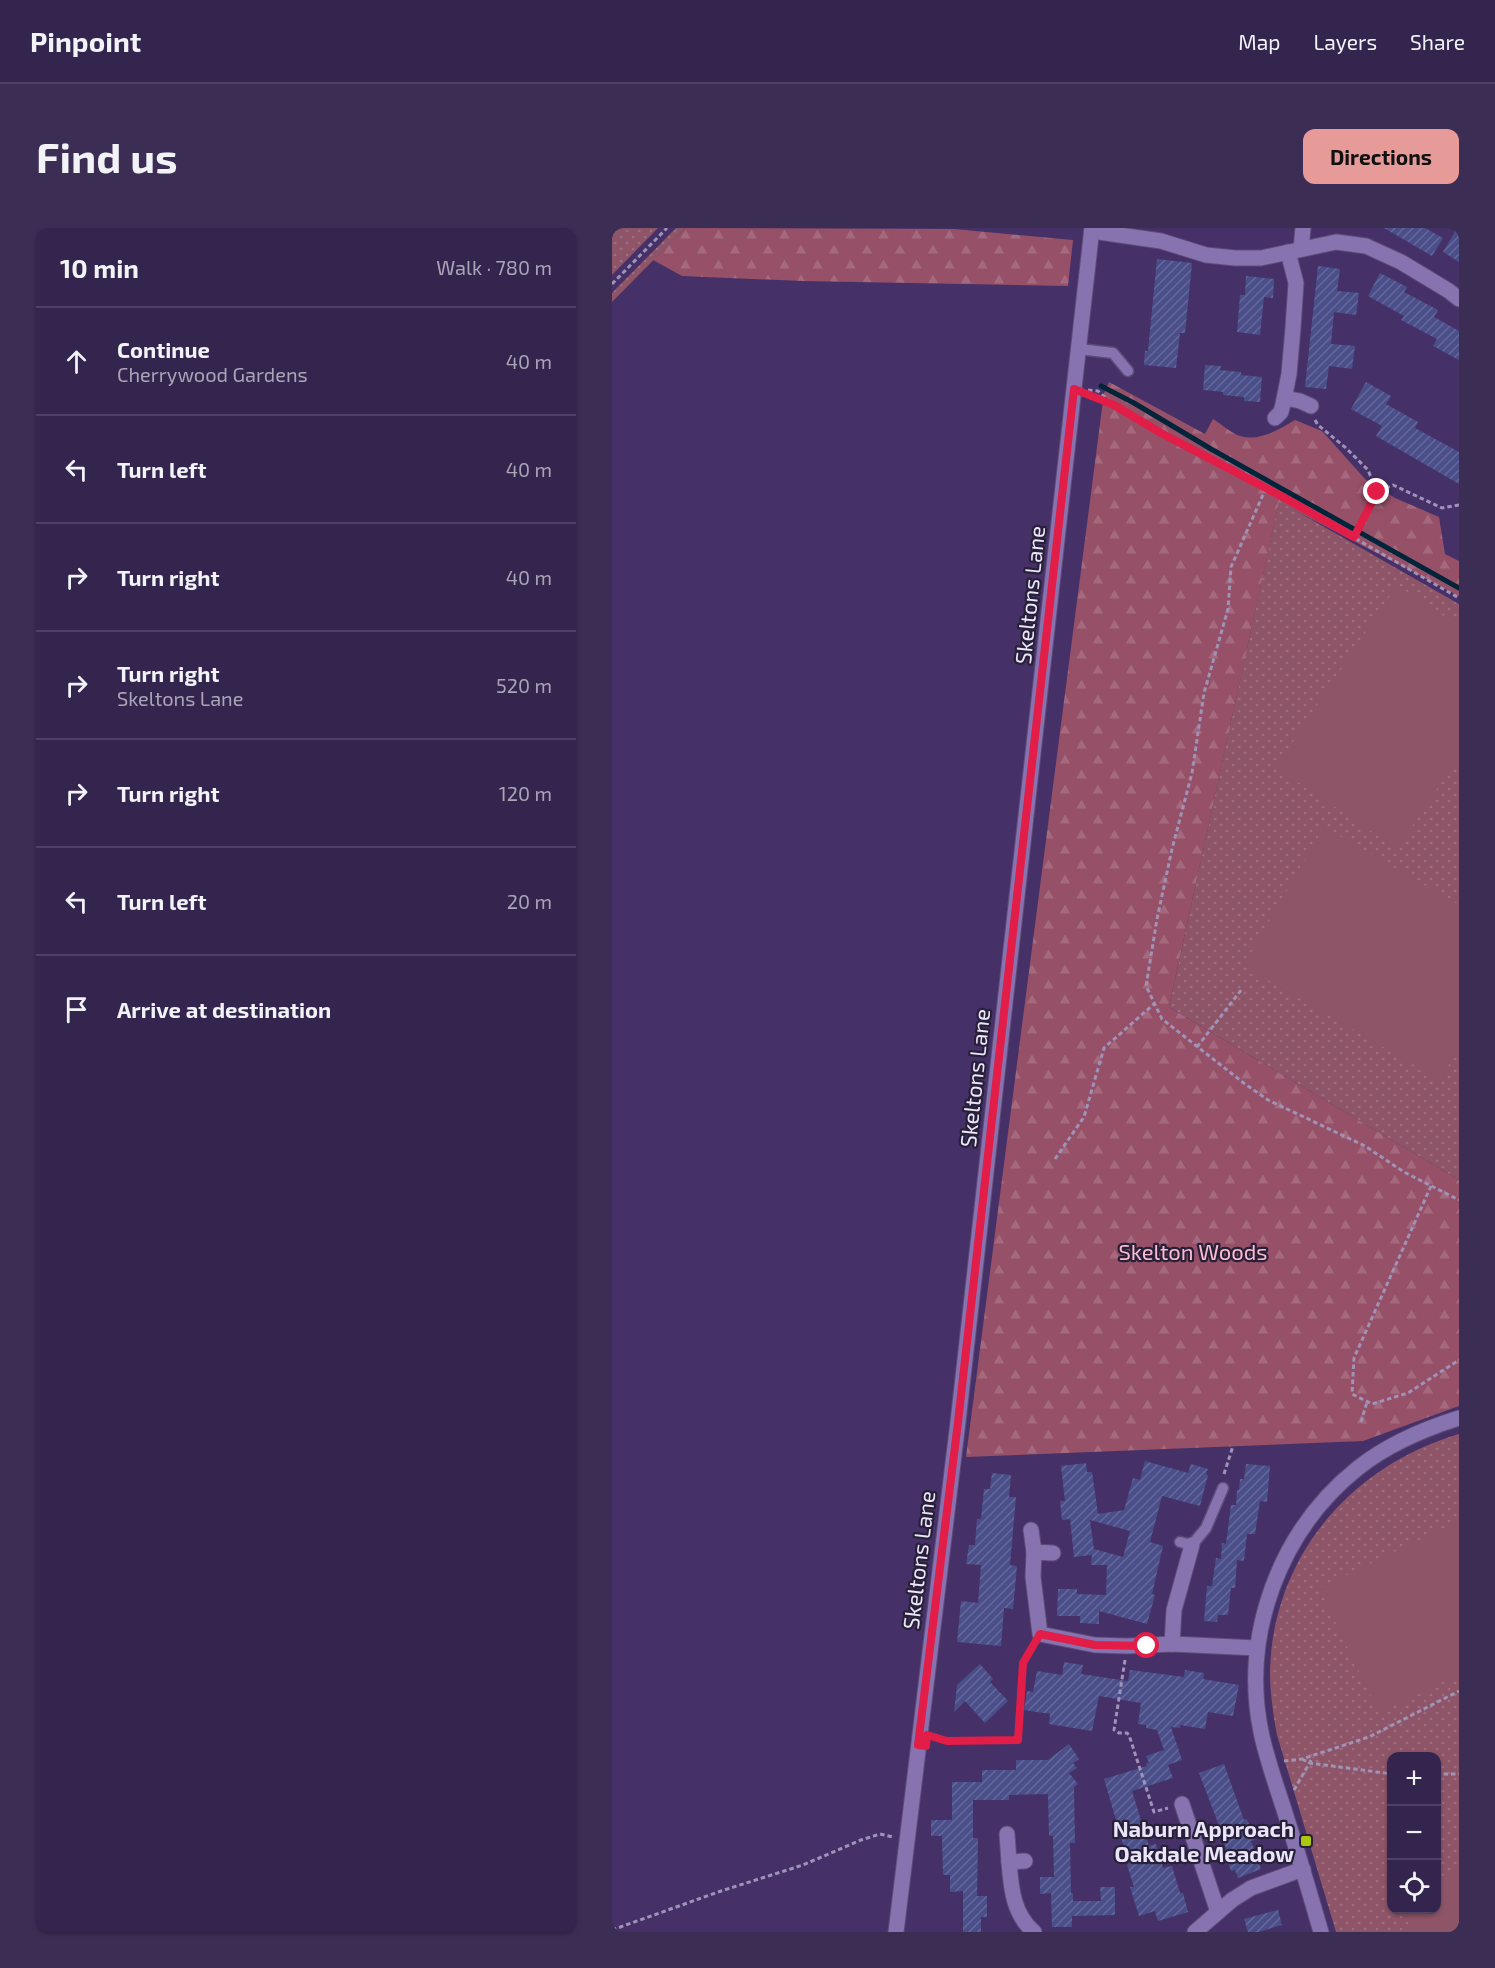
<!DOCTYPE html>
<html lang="en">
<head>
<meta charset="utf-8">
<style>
	body { margin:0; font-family:"Exo 2",sans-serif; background:#3c2d55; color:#f1f3f6 }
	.controls { position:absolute; right:18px; bottom:18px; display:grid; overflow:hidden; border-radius:12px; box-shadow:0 2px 4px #0004 }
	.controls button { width:54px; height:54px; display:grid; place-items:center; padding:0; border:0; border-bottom:2px solid #4e4266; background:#34254e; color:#f1f3f6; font:30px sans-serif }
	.stop { position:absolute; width:18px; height:18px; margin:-14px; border:4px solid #e11d48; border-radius:50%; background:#fff }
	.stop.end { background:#e11d48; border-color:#fff; box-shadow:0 2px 6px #0008 }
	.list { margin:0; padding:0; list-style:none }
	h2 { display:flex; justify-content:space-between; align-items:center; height:78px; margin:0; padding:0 24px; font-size:26px }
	h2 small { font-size:20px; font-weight:400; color:#a9a5b6 }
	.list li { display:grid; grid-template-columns:39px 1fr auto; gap:18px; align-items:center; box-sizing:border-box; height:108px; padding:0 24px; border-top:2px solid #4e4266 }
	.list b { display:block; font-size:22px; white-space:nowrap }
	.list p { margin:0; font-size:20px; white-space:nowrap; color:#a9a5b6 }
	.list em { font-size:20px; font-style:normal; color:#a9a5b6 }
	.icon { flex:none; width:33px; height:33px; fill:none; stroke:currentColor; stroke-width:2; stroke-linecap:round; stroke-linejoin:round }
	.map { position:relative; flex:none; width:847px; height:1704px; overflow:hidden; border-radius:12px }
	header { display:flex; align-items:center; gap:36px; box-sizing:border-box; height:84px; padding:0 30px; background:#34254e; border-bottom:2px solid #4e4266 }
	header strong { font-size:28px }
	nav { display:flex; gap:33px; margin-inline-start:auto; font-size:21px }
	.intro { display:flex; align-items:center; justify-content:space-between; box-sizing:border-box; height:144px; padding:0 36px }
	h1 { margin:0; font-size:42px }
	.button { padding:15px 27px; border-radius:12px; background:#e69b98; color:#111; font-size:21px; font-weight:700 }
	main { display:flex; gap:36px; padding:0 36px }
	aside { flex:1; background:#34254e; border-radius:12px; box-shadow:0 2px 4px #0004 }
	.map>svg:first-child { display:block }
</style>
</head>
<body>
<header>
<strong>Pinpoint</strong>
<nav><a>Map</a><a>Layers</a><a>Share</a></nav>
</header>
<div class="intro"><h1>Find us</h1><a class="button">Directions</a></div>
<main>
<aside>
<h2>10 min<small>Walk · 780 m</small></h2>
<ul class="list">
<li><svg class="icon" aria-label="ahead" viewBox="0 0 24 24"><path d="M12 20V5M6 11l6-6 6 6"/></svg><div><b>Continue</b><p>Cherrywood Gardens</p></div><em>40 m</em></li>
<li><svg class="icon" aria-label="left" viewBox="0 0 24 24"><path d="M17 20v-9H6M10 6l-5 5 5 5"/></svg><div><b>Turn left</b></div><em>40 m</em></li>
<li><svg class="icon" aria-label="right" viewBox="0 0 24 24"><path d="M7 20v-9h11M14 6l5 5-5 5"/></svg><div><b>Turn right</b></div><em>40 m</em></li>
<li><svg class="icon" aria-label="right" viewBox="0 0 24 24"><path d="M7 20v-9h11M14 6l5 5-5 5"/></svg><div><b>Turn right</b><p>Skeltons Lane</p></div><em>520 m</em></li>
<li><svg class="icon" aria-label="right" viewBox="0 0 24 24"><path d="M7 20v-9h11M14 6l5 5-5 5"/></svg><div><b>Turn right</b></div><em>120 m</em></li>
<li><svg class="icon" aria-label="left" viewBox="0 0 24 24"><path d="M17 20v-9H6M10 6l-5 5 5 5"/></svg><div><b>Turn left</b></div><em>20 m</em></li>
<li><svg class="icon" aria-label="arrive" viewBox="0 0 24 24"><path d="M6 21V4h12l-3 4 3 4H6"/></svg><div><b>Arrive at destination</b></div></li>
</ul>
</aside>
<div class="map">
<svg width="847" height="1704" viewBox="0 0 847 1704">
	<defs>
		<pattern id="green-dots" width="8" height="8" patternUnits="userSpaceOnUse" patternTransform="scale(1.5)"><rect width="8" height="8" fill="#8e5568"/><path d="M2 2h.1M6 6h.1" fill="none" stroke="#9e6d7e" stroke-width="1.8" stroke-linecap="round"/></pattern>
		<pattern id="forest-firs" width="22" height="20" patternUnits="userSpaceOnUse" patternTransform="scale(1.5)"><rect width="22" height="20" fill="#965068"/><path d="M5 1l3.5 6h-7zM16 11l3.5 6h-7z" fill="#a5697e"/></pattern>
		<pattern id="building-hatch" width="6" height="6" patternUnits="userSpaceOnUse" patternTransform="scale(1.5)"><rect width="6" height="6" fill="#4b4f89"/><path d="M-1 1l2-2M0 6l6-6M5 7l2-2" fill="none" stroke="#65689b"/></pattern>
	</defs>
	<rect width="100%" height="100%" fill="#453168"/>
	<g fill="url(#green-dots)" fill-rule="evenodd">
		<path d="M 0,0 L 46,0 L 0,47 Z"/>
		<path d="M 64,0 L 73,0 L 0,74 L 0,65 Z"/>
		<path d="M 667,273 L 847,376 L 847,952 L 557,779 Z"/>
		<path d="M 847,1206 L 847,1704 L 724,1704 L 665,1507 C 661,1486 658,1464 658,1443 C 661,1328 739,1238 847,1206 ZM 780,1528 L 824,1528 L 824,1682 L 780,1682 Z"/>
	</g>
	<g fill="url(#forest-firs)">
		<path d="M 73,0 L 342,1 L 461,12 L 456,58 L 191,53 L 70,48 L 41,32 Z"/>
		<path d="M 497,154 L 593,206 L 601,191 C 609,196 617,203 625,207 C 646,215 666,202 683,192 L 710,203 L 754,252 L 783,270 L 827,289 L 833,326 L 847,333 L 847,368 L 667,274 L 557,779 L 847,952 L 847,1178 L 751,1213 L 354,1229 L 492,165 Z"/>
	</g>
	<g fill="#8e5568">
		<path d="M 785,357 L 847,398 L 847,528 L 785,621 L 664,539 Z"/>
		<path d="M 712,599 L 847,677 L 847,819 L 828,852 L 631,738 Z"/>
		<path d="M 847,1293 L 847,1446 L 767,1485 L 707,1360 Z"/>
		<path d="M 847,1641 L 847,1704 L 800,1704 L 791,1682 L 824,1682 L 825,1650 Z"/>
	</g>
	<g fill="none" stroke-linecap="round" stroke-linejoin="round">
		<path stroke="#00253a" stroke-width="5" d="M 489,158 L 522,175 L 599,221 L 847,360"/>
	</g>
	<g fill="url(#building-hatch)" fill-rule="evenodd">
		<path d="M 772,0 L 813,0 L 831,10 L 820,28 Z"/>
		<path d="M 845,0 L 847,0 L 847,34 L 831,24 Z"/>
		<path d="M 545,31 L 580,35 L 573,105 L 568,105 L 564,140 L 532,137 L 533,123 L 536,123 Z"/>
		<path d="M 706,38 L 728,41 L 725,63 L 747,65 L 744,87 L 722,84 L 719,116 L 743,118 L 740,141 L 717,138 L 714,161 L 693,159 Z"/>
		<path d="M 768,45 L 795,59 L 792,64 L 826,82 L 822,89 L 847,103 L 847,132 L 821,118 L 825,111 L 789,92 L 792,88 L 756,68 Z"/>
		<path d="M 634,48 L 662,51 L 661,70 L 652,69 L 648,107 L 625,104 L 628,67 L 633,67 Z"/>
		<path d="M 593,137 L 609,138 L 608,142 L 629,144 L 629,147 L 650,149 L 648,174 L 632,173 L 632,169 L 611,167 L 611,164 L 591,162 Z"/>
		<path d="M 754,154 L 779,168 L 774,176 L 806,194 L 803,200 L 847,224 L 847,256 L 764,208 L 770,198 L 739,181 Z"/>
		<path d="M 533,1233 L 576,1245 L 579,1236 L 596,1241 L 594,1246 L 596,1247 L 588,1278 L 550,1268 L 538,1314 L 551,1318 L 540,1366 L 543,1367 L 535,1396 L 487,1383 L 487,1396 L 468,1395 L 468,1388 L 445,1388 L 446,1361 L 465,1361 L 465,1366 L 494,1367 L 495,1337 L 479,1337 L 480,1327 L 462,1329 L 458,1291 L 450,1292 L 448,1273 L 453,1273 L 449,1238 L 474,1235 L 475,1244 L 480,1244 L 486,1286 L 512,1282 L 521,1250 L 528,1252 ZM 478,1292 L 518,1303 L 511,1329 L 482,1321 Z"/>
		<path d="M 634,1236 L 658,1238 L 655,1274 L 648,1273 L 643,1306 L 635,1306 L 632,1333 L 625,1332 L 623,1360 L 619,1360 L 616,1387 L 606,1387 L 605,1394 L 592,1393 L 595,1358 L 600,1358 L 604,1330 L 609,1331 L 610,1315 L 614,1316 L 619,1277 L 624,1277 L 625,1262 L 627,1262 L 628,1251 L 632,1251 Z"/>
		<path d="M 380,1245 L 399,1247 L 397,1269 L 404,1269 L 398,1337 L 405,1338 L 401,1381 L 392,1380 L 389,1418 L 345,1414 L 349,1373 L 366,1375 L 369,1337 L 354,1336 L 357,1317 L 363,1317 L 365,1291 L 369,1291 L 372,1261 L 378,1261 Z"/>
		<path d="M 452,1434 L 471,1437 L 469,1446 L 516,1453 L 518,1442 L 572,1449 L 573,1442 L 592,1445 L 591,1451 L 627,1457 L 621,1488 L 596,1484 L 593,1501 L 568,1497 L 568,1500 L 559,1499 L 570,1532 L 556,1537 L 561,1550 L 520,1563 L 537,1618 L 544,1616 L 551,1640 L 560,1638 L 568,1665 L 571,1665 L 576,1684 L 546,1693 L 543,1683 L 527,1688 L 518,1659 L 522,1659 L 515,1637 L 517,1636 L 492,1551 L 535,1538 L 534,1536 L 537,1535 L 534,1528 L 552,1522 L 545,1502 L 534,1500 L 534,1497 L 526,1496 L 529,1475 L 487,1468 L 480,1503 L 437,1496 L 438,1486 L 412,1482 L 415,1463 L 421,1464 L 425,1443 L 450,1447 Z"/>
		<path d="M 368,1436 L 381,1451 L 378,1454 L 396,1473 L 373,1495 L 353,1473 L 342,1484 L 345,1457 Z"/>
		<path d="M 457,1516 L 467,1531 L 461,1535 L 465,1540 L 457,1545 L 466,1556 L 462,1559 L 463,1615 L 458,1615 L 459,1665 L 461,1665 L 461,1673 L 489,1673 L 488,1659 L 503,1659 L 503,1687 L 460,1688 L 460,1699 L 440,1699 L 439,1665 L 428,1666 L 428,1649 L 442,1649 L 441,1608 L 437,1608 L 436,1566 L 397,1567 L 397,1572 L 361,1572 L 361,1610 L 366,1610 L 365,1668 L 375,1668 L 375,1689 L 369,1689 L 369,1704 L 351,1704 L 351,1663 L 338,1664 L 338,1647 L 331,1647 L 330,1608 L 319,1608 L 319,1592 L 340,1592 L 340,1554 L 370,1554 L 370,1542 L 404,1542 L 404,1532 L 436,1532 Z"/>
		<path d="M 612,1536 L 632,1592 L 635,1591 L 643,1612 L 639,1613 L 649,1641 L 626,1650 L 623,1642 L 619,1643 L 612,1622 L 614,1621 L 608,1600 L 587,1545 Z"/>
		<path d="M 666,1682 L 670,1697 L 646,1704 L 636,1704 L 632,1691 Z"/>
	</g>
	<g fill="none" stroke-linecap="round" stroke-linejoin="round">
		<defs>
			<g id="service">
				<path d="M 467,121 L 501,125 L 516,143"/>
				<path d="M 568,1314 L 580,1317 L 594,1300 L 611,1260"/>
			</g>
			<g id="minor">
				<path d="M 480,3 L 549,13 L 594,27 L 623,30 L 649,30 L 724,14 L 754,18 L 789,34 L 837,63 L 847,71"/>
				<path d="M 689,21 L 691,0"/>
				<path d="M 673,170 L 688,173 L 699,178"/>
				<path d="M 663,190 L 669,184 L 671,176 L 677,146 L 681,100 L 684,55 L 676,24"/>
				<path d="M 419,1302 L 422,1324 L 441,1325"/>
				<path d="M 422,1324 L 421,1349 L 428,1406 L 483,1417 L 515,1418 L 560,1416 L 645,1420"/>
				<path d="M 560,1416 L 562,1382 L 580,1317"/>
				<path d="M 570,1576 L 606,1684"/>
				<path d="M 395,1606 L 397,1634 L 413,1633"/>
				<path d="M 397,1634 C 399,1660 401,1686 422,1704"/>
				<path d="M 583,1704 L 620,1672 L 639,1660 L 691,1641"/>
				<path d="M 709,1704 C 698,1666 687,1628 675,1591 C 666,1562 655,1533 649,1504 C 629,1406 668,1302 746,1240 C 775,1217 812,1201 847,1190"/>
			</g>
			<path id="tertiary" d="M 284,1704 L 346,1194 L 480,0"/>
		</defs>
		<use href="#service" stroke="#5e4c78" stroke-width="13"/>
		<use href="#minor" stroke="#5e4c78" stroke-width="17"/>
		<use href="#tertiary" stroke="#5e4c78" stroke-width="17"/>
		<g stroke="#9f93b7" stroke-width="3" stroke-dasharray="4.5 3" stroke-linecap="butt">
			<path d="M 0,56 L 55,0"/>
			<path d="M 476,162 L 486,163 L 502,177 L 549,205 L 671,269 L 847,370"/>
			<path d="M 478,168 L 500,176"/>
			<path d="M 703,192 L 706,197 L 734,220 L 756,242 L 765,264"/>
			<path d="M 654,260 L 619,339 L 616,381 L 592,465 L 580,545 L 560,621 L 545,691 L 534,758 L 550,791 L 633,856 L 656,872 L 753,918 L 792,944 L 847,972"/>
			<path d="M 742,309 L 765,264 L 781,257 L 830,280 L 847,277"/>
			<path d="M 585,819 L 630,761"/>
			<path d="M 443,931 L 472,889 L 492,820 L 542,776"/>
			<path d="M 819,958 L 742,1130 L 740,1166 L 760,1176 L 796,1165 L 847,1132"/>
			<path d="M 749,1194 L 755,1174"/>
			<path d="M 612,1246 L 621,1218"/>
			<path d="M 513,1432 L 502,1502 L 507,1505 L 515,1505 L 517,1507 L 542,1584 L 556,1580"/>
			<path d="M 323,1510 L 335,1513 L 406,1512 L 411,1435 L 421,1419"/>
			<path d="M 690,1531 L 698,1535 L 780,1546"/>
			<path d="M 672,1533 L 690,1531 L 757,1509 L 847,1463"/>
			<path d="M 824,1546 L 847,1546"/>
			<path d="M 682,1562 L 701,1529"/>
			<path d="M 0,1702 L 109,1663 L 191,1637 L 249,1612 L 268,1606 L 281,1609"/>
		</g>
		<use href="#service" stroke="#8773b0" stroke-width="10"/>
		<use href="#minor" stroke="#8773b0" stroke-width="15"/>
		<use href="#tertiary" stroke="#8773b0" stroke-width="15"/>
	</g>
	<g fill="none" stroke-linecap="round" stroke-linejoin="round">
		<path stroke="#e11d48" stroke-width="8" d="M 535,1418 L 483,1417 L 428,1406 L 411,1435 L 406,1512 L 335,1513 L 315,1507 L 314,1518 L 306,1517 L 346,1194 L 462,161 L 502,177 L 549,205 L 671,269 L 742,309 L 765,264"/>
	</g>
	<rect fill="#adc60f" stroke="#282039" stroke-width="2" x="688" y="1607" width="12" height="12" rx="3"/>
	<g text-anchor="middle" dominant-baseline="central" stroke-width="4.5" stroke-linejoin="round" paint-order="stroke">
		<g font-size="22" fill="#ebe5fa" stroke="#282039">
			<text transform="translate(417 367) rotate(-84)">Skeltons Lane</text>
			<text transform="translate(362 850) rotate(-84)">Skeltons Lane</text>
			<text transform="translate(306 1332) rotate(-83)">Skeltons Lane</text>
		</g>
		<g font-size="22" fill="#fbbbcf" stroke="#282039">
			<text x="581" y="1023">Skelton Woods</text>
		</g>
		<g font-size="22" font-weight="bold" fill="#ebe5fa" stroke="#282039" text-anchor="end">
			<text x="682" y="1600">Naburn Approach<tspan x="682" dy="25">Oakdale Meadow</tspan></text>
		</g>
	</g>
</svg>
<div class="controls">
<button>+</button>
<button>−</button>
<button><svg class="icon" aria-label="locate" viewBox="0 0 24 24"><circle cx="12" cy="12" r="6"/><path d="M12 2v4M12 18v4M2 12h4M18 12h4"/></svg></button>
</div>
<div class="stop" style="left:535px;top:1418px"></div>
<div class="stop end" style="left:765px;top:264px"></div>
</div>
</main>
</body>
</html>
